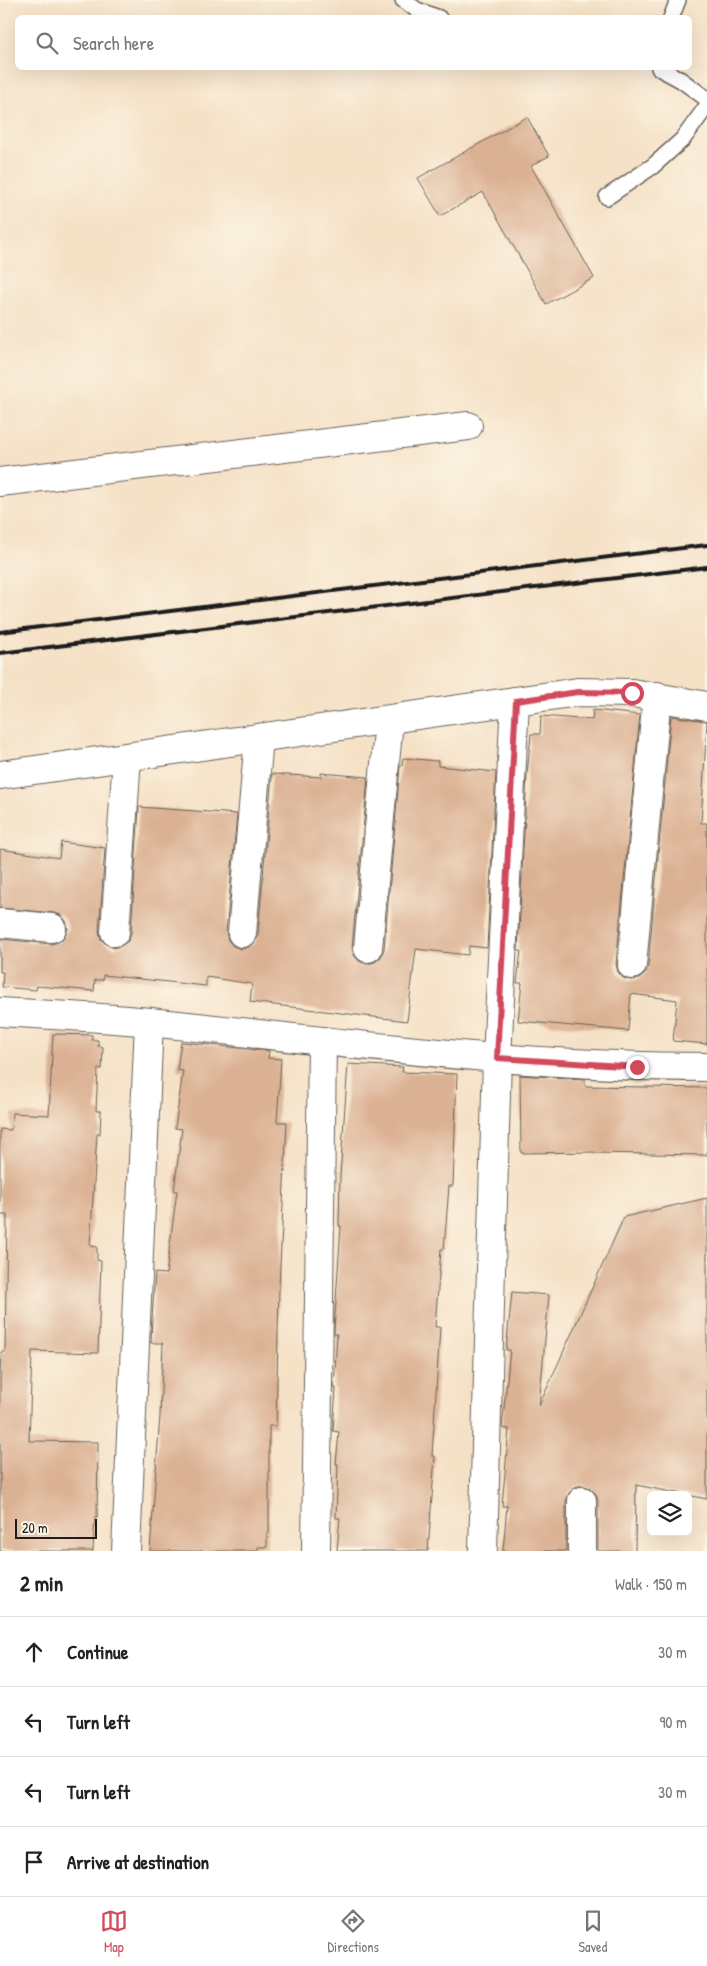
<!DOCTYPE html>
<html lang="en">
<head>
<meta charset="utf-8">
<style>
	body { margin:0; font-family:"Patrick Hand",sans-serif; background:#f2f2f2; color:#222 }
	.controls { position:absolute; right:15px; bottom:15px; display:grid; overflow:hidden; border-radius:8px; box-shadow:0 5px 20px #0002 }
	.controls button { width:45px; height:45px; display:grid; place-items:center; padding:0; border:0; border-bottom:1px solid #e0e0e0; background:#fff; color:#222; font:25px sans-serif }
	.scale { position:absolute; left:15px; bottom:12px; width:82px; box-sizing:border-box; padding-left:5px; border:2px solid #1c1c1c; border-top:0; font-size:14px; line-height:18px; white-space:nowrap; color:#1c1c1c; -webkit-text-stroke:4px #fcf5e5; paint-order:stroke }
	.stop { position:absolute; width:15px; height:15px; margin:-11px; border:4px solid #d1495b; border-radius:50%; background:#fff }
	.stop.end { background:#d1495b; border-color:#fff; box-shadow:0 1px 5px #0008 }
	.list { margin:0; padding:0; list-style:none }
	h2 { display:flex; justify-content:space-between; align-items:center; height:65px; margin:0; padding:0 20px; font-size:21px }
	h2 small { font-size:16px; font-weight:400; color:#767676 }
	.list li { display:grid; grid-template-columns:32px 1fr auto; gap:15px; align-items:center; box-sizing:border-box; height:70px; padding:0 20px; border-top:1px solid #e0e0e0 }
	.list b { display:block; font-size:19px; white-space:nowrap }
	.list em { font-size:16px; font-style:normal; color:#767676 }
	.icon { flex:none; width:28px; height:28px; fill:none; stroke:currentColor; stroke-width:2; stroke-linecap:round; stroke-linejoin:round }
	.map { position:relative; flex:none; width:707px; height:1551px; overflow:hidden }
	.search { position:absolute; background:#fff; box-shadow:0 5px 20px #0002; left:15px; right:15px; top:15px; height:55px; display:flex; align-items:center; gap:12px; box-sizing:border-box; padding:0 18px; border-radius:8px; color:#767676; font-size:19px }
	.sheet { height:345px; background:#fff }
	nav { display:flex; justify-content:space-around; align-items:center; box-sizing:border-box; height:70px; border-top:1px solid #e0e0e0; background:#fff; font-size:14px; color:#767676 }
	nav a { display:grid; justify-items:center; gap:2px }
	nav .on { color:#d1495b }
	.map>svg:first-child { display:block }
</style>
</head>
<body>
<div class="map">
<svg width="707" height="1551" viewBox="0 0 707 1551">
	<rect width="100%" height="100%" fill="#fcf5e5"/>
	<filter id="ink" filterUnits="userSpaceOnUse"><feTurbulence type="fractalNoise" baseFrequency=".02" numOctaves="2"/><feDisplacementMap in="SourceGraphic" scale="10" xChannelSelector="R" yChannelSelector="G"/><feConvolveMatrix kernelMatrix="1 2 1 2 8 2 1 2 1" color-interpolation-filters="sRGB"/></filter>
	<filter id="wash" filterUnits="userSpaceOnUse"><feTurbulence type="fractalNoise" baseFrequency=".0096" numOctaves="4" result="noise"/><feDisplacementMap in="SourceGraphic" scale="20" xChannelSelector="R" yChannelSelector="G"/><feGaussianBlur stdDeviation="1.12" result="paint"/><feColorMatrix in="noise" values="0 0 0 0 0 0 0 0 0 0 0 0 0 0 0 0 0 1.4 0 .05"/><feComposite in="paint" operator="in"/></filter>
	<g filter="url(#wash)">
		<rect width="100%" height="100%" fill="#f5e1c6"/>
		<g id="blocks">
			<g fill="#dbb193">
				<path d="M 527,117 L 549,156 L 531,166 L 594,278 L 546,304 L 483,192 L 440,216 L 418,178 Z"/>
				<path d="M 593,710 L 640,715 L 616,964 L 618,972 L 623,978 L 630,980 L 639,979 L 645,974 L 648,966 L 671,716 L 707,721 L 701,823 L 707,823 L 707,1044 L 673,1041 L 677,1000 L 631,994 L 628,1031 L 518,1021 L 522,983 L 517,983 L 521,951 L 518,951 L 527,775 L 531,734 L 540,734 L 541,716 L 592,720 Z"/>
				<path d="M 403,758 L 438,761 L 438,766 L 496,772 L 487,948 L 469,946 L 468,955 L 416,949 L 407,1021 L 250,1002 L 252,984 L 206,977 L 206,986 L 103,975 L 103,980 L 95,980 L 94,991 L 37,986 L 36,990 L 2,987 L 3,972 L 0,972 L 0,939 L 51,944 L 59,942 L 64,937 L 68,929 L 66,921 L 61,915 L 54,913 L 0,908 L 0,849 L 59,858 L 61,842 L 105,848 L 99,931 L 101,939 L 107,945 L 114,948 L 121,946 L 128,941 L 131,933 L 139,807 L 237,814 L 226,932 L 228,940 L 233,946 L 241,949 L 249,947 L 255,942 L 258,934 L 272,774 L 321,777 L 321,773 L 368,777 L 352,947 L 354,955 L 359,961 L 367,964 L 375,962 L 381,957 L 384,949 L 400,766 L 402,766 Z"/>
				<path d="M 53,1034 L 92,1035 L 92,1040 L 98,1040 L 98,1046 L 103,1047 L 102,1069 L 98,1069 L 96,1111 L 101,1111 L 100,1134 L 97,1134 L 90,1246 L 97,1247 L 97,1260 L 101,1261 L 98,1353 L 32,1351 L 29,1441 L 98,1442 L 97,1517 L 95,1517 L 93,1551 L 0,1551 L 0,1375 L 1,1352 L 5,1352 L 7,1215 L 0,1215 L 0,1129 L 11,1130 L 12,1113 L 49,1115 Z"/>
				<path d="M 181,1042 L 269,1051 L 268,1058 L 281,1059 L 277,1122 L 287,1122 L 279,1287 L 276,1426 L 269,1426 L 269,1533 L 267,1533 L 267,1547 L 258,1547 L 258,1551 L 150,1551 L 160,1416 L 163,1343 L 151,1343 L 152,1319 L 155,1273 L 166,1274 L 177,1191 L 174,1191 L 182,1129 L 175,1128 L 183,1071 L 177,1070 Z"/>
				<path d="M 348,1064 L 403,1067 L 402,1072 L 457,1074 L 453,1186 L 449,1186 L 444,1249 L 441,1249 L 435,1327 L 440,1327 L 432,1456 L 435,1456 L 428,1551 L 337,1551 L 340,1518 L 336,1518 L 338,1464 L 336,1464 L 339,1432 L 333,1431 L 336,1388 L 334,1388 L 337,1334 L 334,1334 L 334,1330 L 341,1226 L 339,1226 L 340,1176 Z"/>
				<path d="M 520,1075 L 585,1079 L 585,1086 L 707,1088 L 707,1155 L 594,1153 L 594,1152 L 521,1153 Z"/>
				<path d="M 707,1198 L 707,1499 L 636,1485 L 635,1551 L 598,1551 L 598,1501 L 596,1494 L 590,1488 L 582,1485 L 575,1487 L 569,1493 L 566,1501 L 566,1551 L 503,1551 L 507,1506 L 502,1506 L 509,1429 L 502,1428 L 510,1350 L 506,1350 L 512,1292 L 549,1295 L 539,1406 L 624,1217 Z"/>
			</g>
		</g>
	</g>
	<g filter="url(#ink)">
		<use href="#blocks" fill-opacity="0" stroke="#686158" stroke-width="1"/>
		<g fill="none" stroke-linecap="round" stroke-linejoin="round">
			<defs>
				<g id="service">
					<path d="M 403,0 L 417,10 L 439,18"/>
					<path d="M 671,18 L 678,0"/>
					<path d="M 659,68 L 681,80 L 707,99"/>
					<path d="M 607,197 L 653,166 L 683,139 L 707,106"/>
				</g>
				<g id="minor">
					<path d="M 0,482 L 468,426"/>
					<path d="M 0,775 L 578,692 L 632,693 L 707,706"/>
					<path d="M 0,923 L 52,928"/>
					<path d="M 115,932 L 127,757"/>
					<path d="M 242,933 L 259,738"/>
					<path d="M 368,948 L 389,720"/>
					<path d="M 632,965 L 657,696"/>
					<path d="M 0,1012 C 50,1015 101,1017 151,1022 C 336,1042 521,1067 707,1067"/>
					<path d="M 126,1551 L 149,1022"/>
					<path d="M 316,1551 L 322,1041"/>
					<path d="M 483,1551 L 497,1058 L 515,701"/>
					<path d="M 582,1551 L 582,1501"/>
				</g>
			</defs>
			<use href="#service" stroke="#686158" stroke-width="18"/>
			<use href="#minor" stroke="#686158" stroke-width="30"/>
			<use href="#service" stroke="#fff" stroke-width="15"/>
			<use href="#minor" stroke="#fff" stroke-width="28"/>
			<g stroke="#1c1c1c" stroke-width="4">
				<path d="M 0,632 L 707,545"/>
				<path d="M 0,653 L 707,567"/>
			</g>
		</g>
	</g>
	<g fill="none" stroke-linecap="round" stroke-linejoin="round" filter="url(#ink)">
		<path stroke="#d1495b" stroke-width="6" d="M 632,693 L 578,692 L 516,701 L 497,1058 L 637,1067"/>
	</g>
</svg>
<div class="controls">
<button><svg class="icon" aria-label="layers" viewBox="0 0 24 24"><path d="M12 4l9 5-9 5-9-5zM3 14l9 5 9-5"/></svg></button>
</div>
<div class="scale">20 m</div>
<div class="stop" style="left:632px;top:693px"></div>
<div class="stop end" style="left:637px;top:1067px"></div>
<div class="search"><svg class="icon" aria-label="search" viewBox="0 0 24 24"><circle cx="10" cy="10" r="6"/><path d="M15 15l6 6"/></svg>Search here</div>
</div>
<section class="sheet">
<h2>2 min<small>Walk · 150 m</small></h2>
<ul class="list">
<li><svg class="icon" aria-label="ahead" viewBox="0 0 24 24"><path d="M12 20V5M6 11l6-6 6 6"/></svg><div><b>Continue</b></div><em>30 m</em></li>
<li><svg class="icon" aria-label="left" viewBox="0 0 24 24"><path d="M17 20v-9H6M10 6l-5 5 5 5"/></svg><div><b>Turn left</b></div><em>90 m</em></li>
<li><svg class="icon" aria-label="left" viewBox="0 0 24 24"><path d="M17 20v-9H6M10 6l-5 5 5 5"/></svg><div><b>Turn left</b></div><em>30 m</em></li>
<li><svg class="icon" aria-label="arrive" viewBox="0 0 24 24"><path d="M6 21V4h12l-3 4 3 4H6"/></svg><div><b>Arrive at destination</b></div></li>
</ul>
</section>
<nav>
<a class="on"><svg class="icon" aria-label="map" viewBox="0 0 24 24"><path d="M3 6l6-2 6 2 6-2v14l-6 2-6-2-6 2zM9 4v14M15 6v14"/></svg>Map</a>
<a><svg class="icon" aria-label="directions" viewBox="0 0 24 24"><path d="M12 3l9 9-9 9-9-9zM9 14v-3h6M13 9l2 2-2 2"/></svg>Directions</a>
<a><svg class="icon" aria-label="saved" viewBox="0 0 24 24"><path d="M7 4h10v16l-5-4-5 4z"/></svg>Saved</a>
</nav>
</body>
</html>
